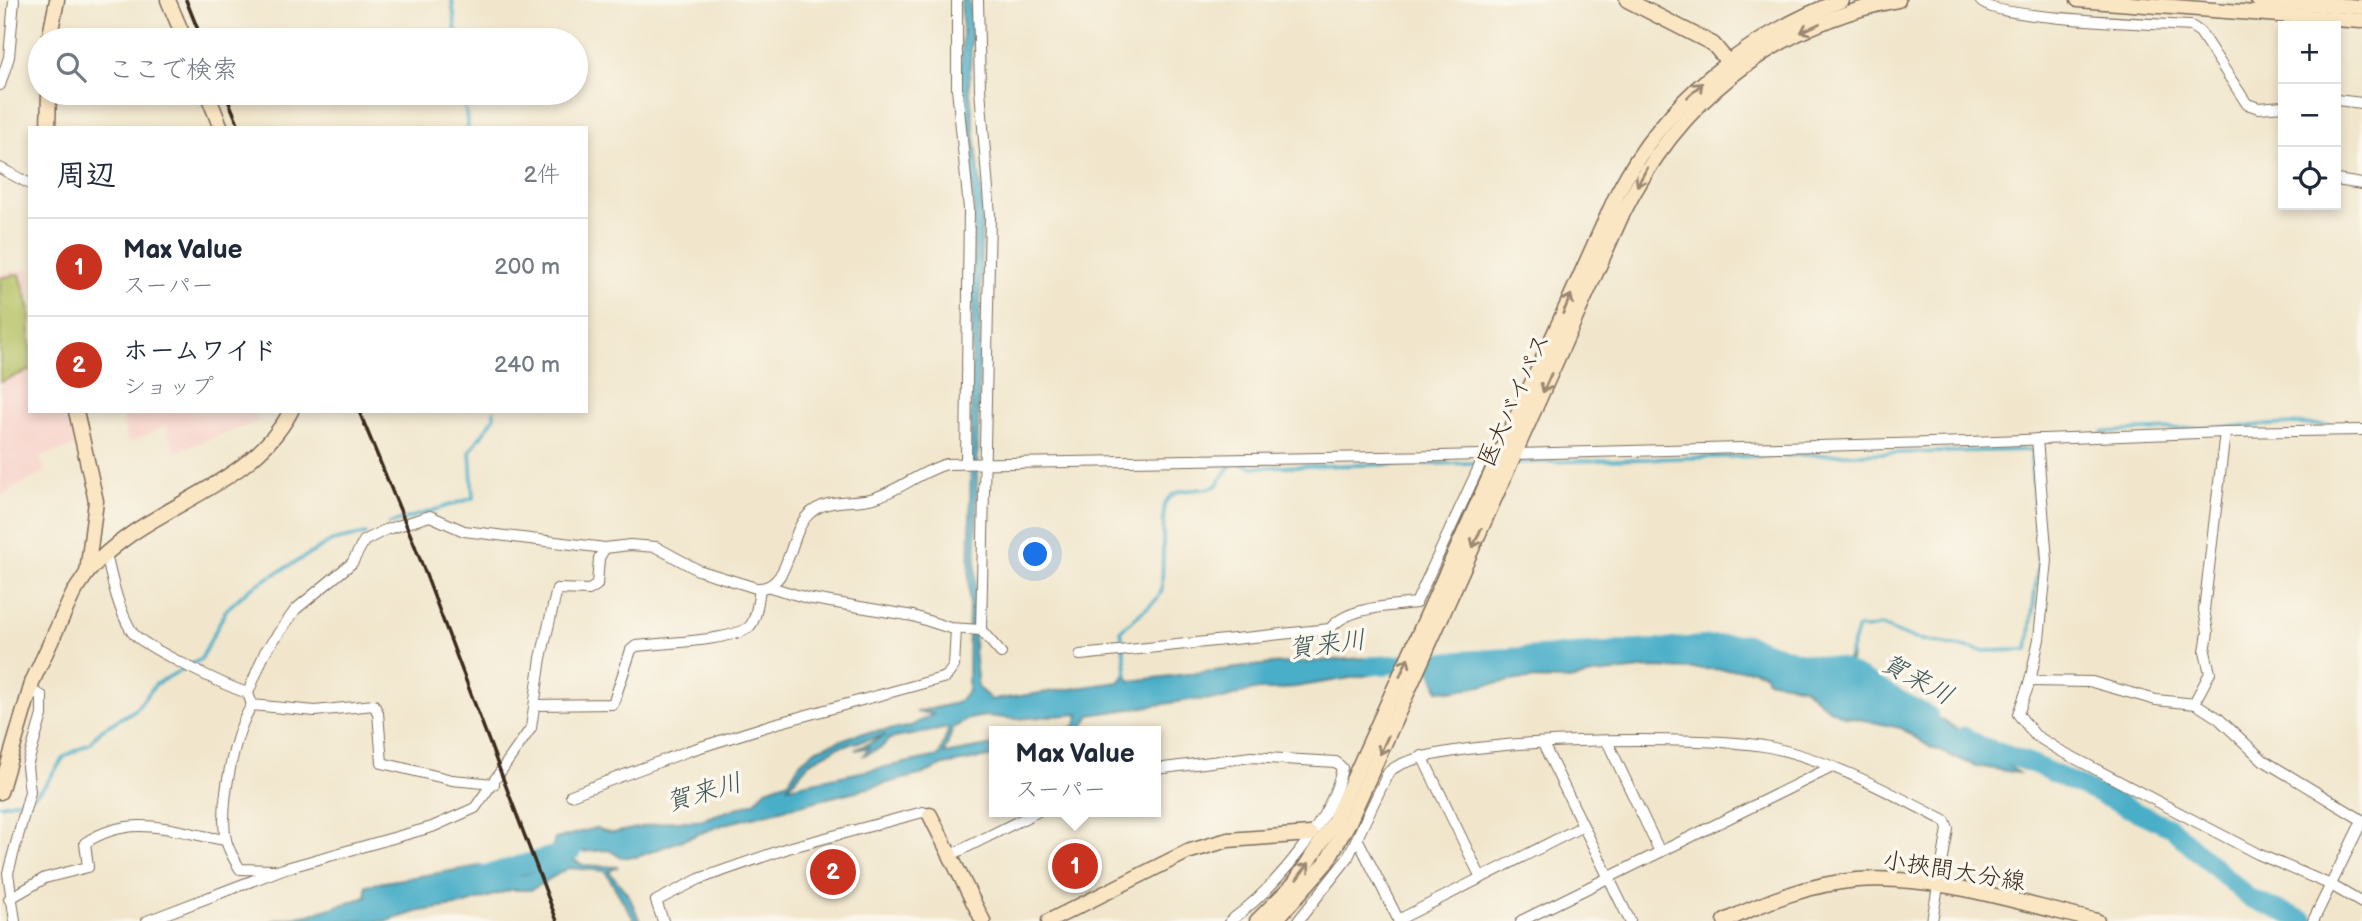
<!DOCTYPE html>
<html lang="ja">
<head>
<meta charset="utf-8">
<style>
	body { margin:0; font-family:"Balsamiq Sans","Klee One",sans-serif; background:#f2f2f3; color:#1f2937 }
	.controls { position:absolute; right:21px; top:21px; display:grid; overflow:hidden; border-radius:0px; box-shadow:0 4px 10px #0003 }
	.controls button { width:63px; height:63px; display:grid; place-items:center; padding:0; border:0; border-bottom:2px solid #e0e1e3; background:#fff; color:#1f2937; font:35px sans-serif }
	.you { position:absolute; left:1036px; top:555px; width:24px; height:24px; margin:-18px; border:5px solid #fff; border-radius:50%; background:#1a73e8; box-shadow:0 0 0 10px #1a73e833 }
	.badge { display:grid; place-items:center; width:46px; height:46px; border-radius:50%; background:#c8321e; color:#fff; font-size:23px; font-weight:700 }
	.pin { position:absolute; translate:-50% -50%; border:4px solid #fff; box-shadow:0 2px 7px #0006 }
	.popup { position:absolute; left:989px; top:726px; width:172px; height:91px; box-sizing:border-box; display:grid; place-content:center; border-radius:0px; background:#fff; filter:drop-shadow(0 2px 5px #0005); font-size:23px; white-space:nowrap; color:#747a83 }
	.popup b { font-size:26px; color:#1f2937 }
	.popup::after { content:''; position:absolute; left:50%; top:100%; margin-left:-14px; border:14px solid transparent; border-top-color:#fff }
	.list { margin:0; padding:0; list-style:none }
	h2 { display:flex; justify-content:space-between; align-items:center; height:91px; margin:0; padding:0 28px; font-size:30px }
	h2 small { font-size:23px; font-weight:400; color:#747a83 }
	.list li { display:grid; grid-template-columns:46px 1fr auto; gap:21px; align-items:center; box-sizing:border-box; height:98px; padding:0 28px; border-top:2px solid #e0e1e3 }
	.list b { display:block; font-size:26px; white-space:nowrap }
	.list p { margin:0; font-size:23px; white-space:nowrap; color:#747a83 }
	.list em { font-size:23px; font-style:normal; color:#747a83 }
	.icon { flex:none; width:38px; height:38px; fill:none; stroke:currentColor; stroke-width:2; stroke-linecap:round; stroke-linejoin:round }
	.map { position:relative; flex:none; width:2362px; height:921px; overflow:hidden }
	.search { position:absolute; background:#fff; box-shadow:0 4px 10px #0003; left:28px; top:28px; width:560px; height:77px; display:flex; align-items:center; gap:18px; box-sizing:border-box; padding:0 24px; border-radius:38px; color:#747a83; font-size:26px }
	.panel { position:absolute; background:#fff; box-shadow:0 4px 10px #0003; left:28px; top:126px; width:560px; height:287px; border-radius:0px }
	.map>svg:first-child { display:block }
</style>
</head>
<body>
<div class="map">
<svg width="2362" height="921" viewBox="0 0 2362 921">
	<rect width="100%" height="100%" fill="#fbf7ec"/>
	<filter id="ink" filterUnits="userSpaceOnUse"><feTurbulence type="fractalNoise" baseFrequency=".0143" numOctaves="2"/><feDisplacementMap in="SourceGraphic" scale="14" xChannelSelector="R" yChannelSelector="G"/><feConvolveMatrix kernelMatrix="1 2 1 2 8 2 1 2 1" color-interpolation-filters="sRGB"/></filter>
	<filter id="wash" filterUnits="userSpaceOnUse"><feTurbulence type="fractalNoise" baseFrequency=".00686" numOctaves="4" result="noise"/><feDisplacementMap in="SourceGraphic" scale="28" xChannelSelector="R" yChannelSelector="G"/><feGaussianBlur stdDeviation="1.57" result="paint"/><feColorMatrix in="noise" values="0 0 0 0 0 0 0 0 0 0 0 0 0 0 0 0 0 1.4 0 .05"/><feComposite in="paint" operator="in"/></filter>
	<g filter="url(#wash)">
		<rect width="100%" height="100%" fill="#f1e6cc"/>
		<g fill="#f7d1c9">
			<path d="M 30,268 L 30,411 L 70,411 L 78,446 L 40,456 L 45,472 L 0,496 L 0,274 Z"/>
			<path d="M 121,411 L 254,411 L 257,422 L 175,452 L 166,426 L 128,443 Z"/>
		</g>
		<path fill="#b3bf61" stroke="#777440" stroke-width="2" d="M 20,274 L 30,310 L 30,370 L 0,382 L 0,278 Z"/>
		<g fill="#49aec8" stroke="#426c73" stroke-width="2" fill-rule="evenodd">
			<path d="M 961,0 L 969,0 L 972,29 L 969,85 L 982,197 L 974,651 L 978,688 L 992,700 L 1119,682 L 1126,674 L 1130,681 L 1271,664 L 1398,656 L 1393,671 L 1277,690 L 1253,690 L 1223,699 L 1190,700 L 1090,715 L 1080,731 L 1065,731 L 1076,725 L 1079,714 L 1016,719 L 985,716 L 969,719 L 953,728 L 944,754 L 994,745 L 994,756 L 944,765 L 923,774 L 725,824 L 637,857 L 620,857 L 609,850 L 577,852 L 573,860 L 583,865 L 618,867 L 609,871 L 629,896 L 640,921 L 635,921 L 605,871 L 568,868 L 531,890 L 510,890 L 462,905 L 420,911 L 386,921 L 271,921 L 309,915 L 366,897 L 366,885 L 480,866 L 511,875 L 525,874 L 547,864 L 555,839 L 595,828 L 613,833 L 671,821 L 697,821 L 755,802 L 766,789 L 789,781 L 800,763 L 817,749 L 858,734 L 909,727 L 934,714 L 916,712 L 957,703 L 968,691 L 974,206 L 960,84 L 963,32 ZM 949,728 L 939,756 L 788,787 L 810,762 L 838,747 L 886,735 L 855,750 L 869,747 L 864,755 L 882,747 L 889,739 Z"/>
			<path d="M 1730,647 L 1781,651 L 1802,665 L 1840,674 L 1851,652 L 1848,678 L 1923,710 L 1976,739 L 2018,773 L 1976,766 L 1930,747 L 1901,728 L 1844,716 L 1829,709 L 1803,687 L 1767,680 L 1765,674 L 1754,670 L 1650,668 L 1596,674 L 1569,680 L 1523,679 L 1450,691 L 1438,690 L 1430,668 L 1435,658 L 1528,658 L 1530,661 L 1538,661 L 1636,651 Z"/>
		</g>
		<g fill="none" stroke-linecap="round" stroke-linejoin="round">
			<g stroke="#49aec8" stroke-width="3.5">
				<path d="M 452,0 L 457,40"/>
				<path d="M 463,93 L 468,128"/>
				<path d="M 2102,432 L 2295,424 L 2349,426"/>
				<path d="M 1240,463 L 1252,467 L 1480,463"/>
				<path d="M 1515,463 C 1688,457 1861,454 2034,450"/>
				<path d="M 389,524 L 473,498 L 470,451 L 494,418 L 494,411"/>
				<path d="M 1849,655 L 1858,628 L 1866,629 L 1882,626 L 1911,638 L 1983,651 L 2028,650 L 2038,566 L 2031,458 L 2034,451"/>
				<path d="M 1127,676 L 1121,630 L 1157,599 L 1162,590 L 1164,505 C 1175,483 1197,494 1216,486 L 1233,462"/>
				<path d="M 33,796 L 45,785 L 64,757 L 90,743 L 101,730 L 136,709 L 156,684 L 201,659 L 226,610 L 249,589 L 332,541 L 366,534"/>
				<path d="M 0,805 L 26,799"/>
			</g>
			<g stroke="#49aec8" stroke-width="19">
				<path d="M 1370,666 L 1744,643 L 1800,662 L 1842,668 L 1929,716"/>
				<path d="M 1964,736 L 1979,745 L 2033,764 L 2171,828 L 2249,898 L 2305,921"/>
				<path d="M 478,877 L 573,850"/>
			</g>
		</g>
	</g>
	<g filter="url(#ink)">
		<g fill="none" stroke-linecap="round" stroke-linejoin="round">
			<defs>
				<g id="street">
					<path d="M 957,0 L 957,88 L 969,209 L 966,462"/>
					<path d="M 978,0 L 980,89 L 990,216 L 981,630"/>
					<path d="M 1980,0 C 1988,19 2161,24 2191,26 L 2200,32 L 2247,104 L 2259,108 L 2283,106"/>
					<path d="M 0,85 L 9,57 L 14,0"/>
					<path d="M 2336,100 L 2362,103"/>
					<path d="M 0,168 L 30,184"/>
					<path d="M 2336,180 L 2362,184"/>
					<path d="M 2037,439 L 2047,560 L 2039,639 L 2030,681 L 2018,714 L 2035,735 L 2059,750 L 2258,854 L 2331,885 L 2362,903"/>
					<path d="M 106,554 C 112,580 118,609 132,632 C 140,645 230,688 248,693"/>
					<path d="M 770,587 L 807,598 L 913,616 L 950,628 L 981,630 L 1001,653"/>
					<path d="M 1080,655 L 1330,629 C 1346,607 1391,606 1416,603 L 1485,454"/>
					<path d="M 2030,681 L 2092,682 L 2156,700 L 2196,704 L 2218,718 L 2263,760 L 2362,820"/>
					<path d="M 2194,703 L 2210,673 L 2205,652 L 2208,632 L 2204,610 L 2225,432"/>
					<path d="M 252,705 C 234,732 219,807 226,840 C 228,849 235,861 240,869 L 274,870"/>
					<path d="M 536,705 L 613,704 L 631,650 L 636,646 C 658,643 736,641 750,626 C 757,618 758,599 760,589"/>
					<path d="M 1607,741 L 1660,852"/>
					<path d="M 1543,744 L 1630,921"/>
					<path d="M 1422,756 L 1481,878"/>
					<path d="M 1156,769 L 1251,757 L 1336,762 L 1342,768 C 1332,821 1273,890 1230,921"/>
					<path d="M 494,784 L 452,780 L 382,763 L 378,713 L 374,705 L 315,711 L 252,705 L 248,693 L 265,652 L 296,609 L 352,563 L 364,541 L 385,530 L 430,516 L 464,531 L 605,548"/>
					<path d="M 571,795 L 688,751 L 774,724 L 946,677 L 954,666 L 956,629"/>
					<path d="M 1358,840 L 1399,921"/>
					<path d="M 951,855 L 1037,812"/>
					<path d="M 9,899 L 45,878 L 88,867 L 85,843 C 134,811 176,833 226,840"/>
					<path d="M 1398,920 L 1583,826"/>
					<path d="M 15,921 L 8,873 L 30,792 L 27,766 L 42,715 L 42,696 L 30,690"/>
					<path d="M 147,921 L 283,869 L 432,827 L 475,808 L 531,728 L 541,658 L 557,589 L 589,590 L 597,585 L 599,558 L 605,548 L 630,545 L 656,547 L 698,570 L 756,588 C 791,591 788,534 808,515 C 826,497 852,504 874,498 C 900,490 921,471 947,464 L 1441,456 L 1969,442 L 2225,432 L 2362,430"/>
					<path d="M 663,921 L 656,901 L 699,879 L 788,848 L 923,812 L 930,815"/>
					<path d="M 1298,921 L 1347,859 L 1388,773 C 1419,735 1716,735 1769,747 C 1831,760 1889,792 1945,821 L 1948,829 L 1932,921"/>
					<path d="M 1521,921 L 1832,767"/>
					<path d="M 2313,921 L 2362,821"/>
				</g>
				<g id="secondary">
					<path d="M 168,0 L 185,40"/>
					<path d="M 1627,0 L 1713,44 L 1733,68"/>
					<path d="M 2078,0 L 2362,21"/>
					<path d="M 2258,0 L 2362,7"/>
					<path d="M 49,40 L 57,0"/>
					<path d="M 207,93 L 221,128"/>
					<path d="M 48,128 L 49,93"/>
					<path d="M 87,573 C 143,505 248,492 291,411"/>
					<path d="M 0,792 L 33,680 L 73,594 L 87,573 L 96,501 L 76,411"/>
					<path d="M 930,815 L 983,921"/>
					<path d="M 1049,921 L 1187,852 L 1228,840 L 1310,834"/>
					<path d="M 1257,921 L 1294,884 L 1334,822 L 1618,192 C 1666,100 1746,37 1842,0"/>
					<path d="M 1275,921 L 1326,863 L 1350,820 L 1621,217 C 1677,102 1771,25 1898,0"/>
					<path d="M 1725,921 C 1767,901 1810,884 1857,880 C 1936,874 2021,904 2097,921"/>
				</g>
			</defs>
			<use href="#street" stroke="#7b6c5b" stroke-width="12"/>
			<use href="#secondary" stroke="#7b6c5b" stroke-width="17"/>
			<use href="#street" stroke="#fff" stroke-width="10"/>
			<use href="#secondary" stroke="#fbe6c4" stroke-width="14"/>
			<g stroke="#3b2a1e" stroke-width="3.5">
				<path d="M 186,0 L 202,40"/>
				<path d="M 225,93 L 240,128"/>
				<path d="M 359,411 L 415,546 L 557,921"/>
			</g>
		</g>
		<defs><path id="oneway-shaft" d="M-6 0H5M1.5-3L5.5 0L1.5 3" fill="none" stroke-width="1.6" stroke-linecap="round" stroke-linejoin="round" transform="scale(1.75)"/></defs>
		<g stroke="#9b8871">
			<use href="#oneway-shaft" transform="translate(1810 28) rotate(155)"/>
			<use href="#oneway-shaft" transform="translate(1695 90) rotate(-44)"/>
			<use href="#oneway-shaft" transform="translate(1642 177) rotate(119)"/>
			<use href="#oneway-shaft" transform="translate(1567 304) rotate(-66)"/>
			<use href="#oneway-shaft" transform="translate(1547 383) rotate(114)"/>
			<use href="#oneway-shaft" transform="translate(1477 538) rotate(114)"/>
			<use href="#oneway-shaft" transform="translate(1404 667) rotate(-66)"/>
			<use href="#oneway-shaft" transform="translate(1384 745) rotate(114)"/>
			<use href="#oneway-shaft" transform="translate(1303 871) rotate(-53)"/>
		</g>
	</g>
	<g text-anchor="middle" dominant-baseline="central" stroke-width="7" stroke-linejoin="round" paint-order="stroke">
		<g font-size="24" fill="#3b2a1e" stroke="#fbf7ec">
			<text transform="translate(1514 400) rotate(-66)">医大バイパス</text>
			<text transform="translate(1954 871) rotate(9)">小挾間大分線</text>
		</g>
		<g font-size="26" font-style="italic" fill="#40585a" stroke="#fbf7ec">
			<text transform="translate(1327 645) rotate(-7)">賀来川</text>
			<text transform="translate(1917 680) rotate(29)">賀来川</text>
			<text transform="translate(704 793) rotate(-16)">賀来川</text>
		</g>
	</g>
</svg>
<div class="controls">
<button>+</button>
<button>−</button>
<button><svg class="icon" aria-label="locate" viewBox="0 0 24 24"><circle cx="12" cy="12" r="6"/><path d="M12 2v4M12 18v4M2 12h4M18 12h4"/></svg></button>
</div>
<div class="you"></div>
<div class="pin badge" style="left:1075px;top:866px">1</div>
<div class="popup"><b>Max Value</b>スーパー</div>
<div class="pin badge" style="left:833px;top:872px">2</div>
<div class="search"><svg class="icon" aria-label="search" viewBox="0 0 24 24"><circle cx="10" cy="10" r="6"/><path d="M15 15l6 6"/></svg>ここで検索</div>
<section class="panel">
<h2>周辺<small>2件</small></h2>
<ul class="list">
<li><span class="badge">1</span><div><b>Max Value</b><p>スーパー</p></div><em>200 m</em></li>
<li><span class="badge">2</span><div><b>ホームワイド</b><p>ショップ</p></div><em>240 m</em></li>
</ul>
</section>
</div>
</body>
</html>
